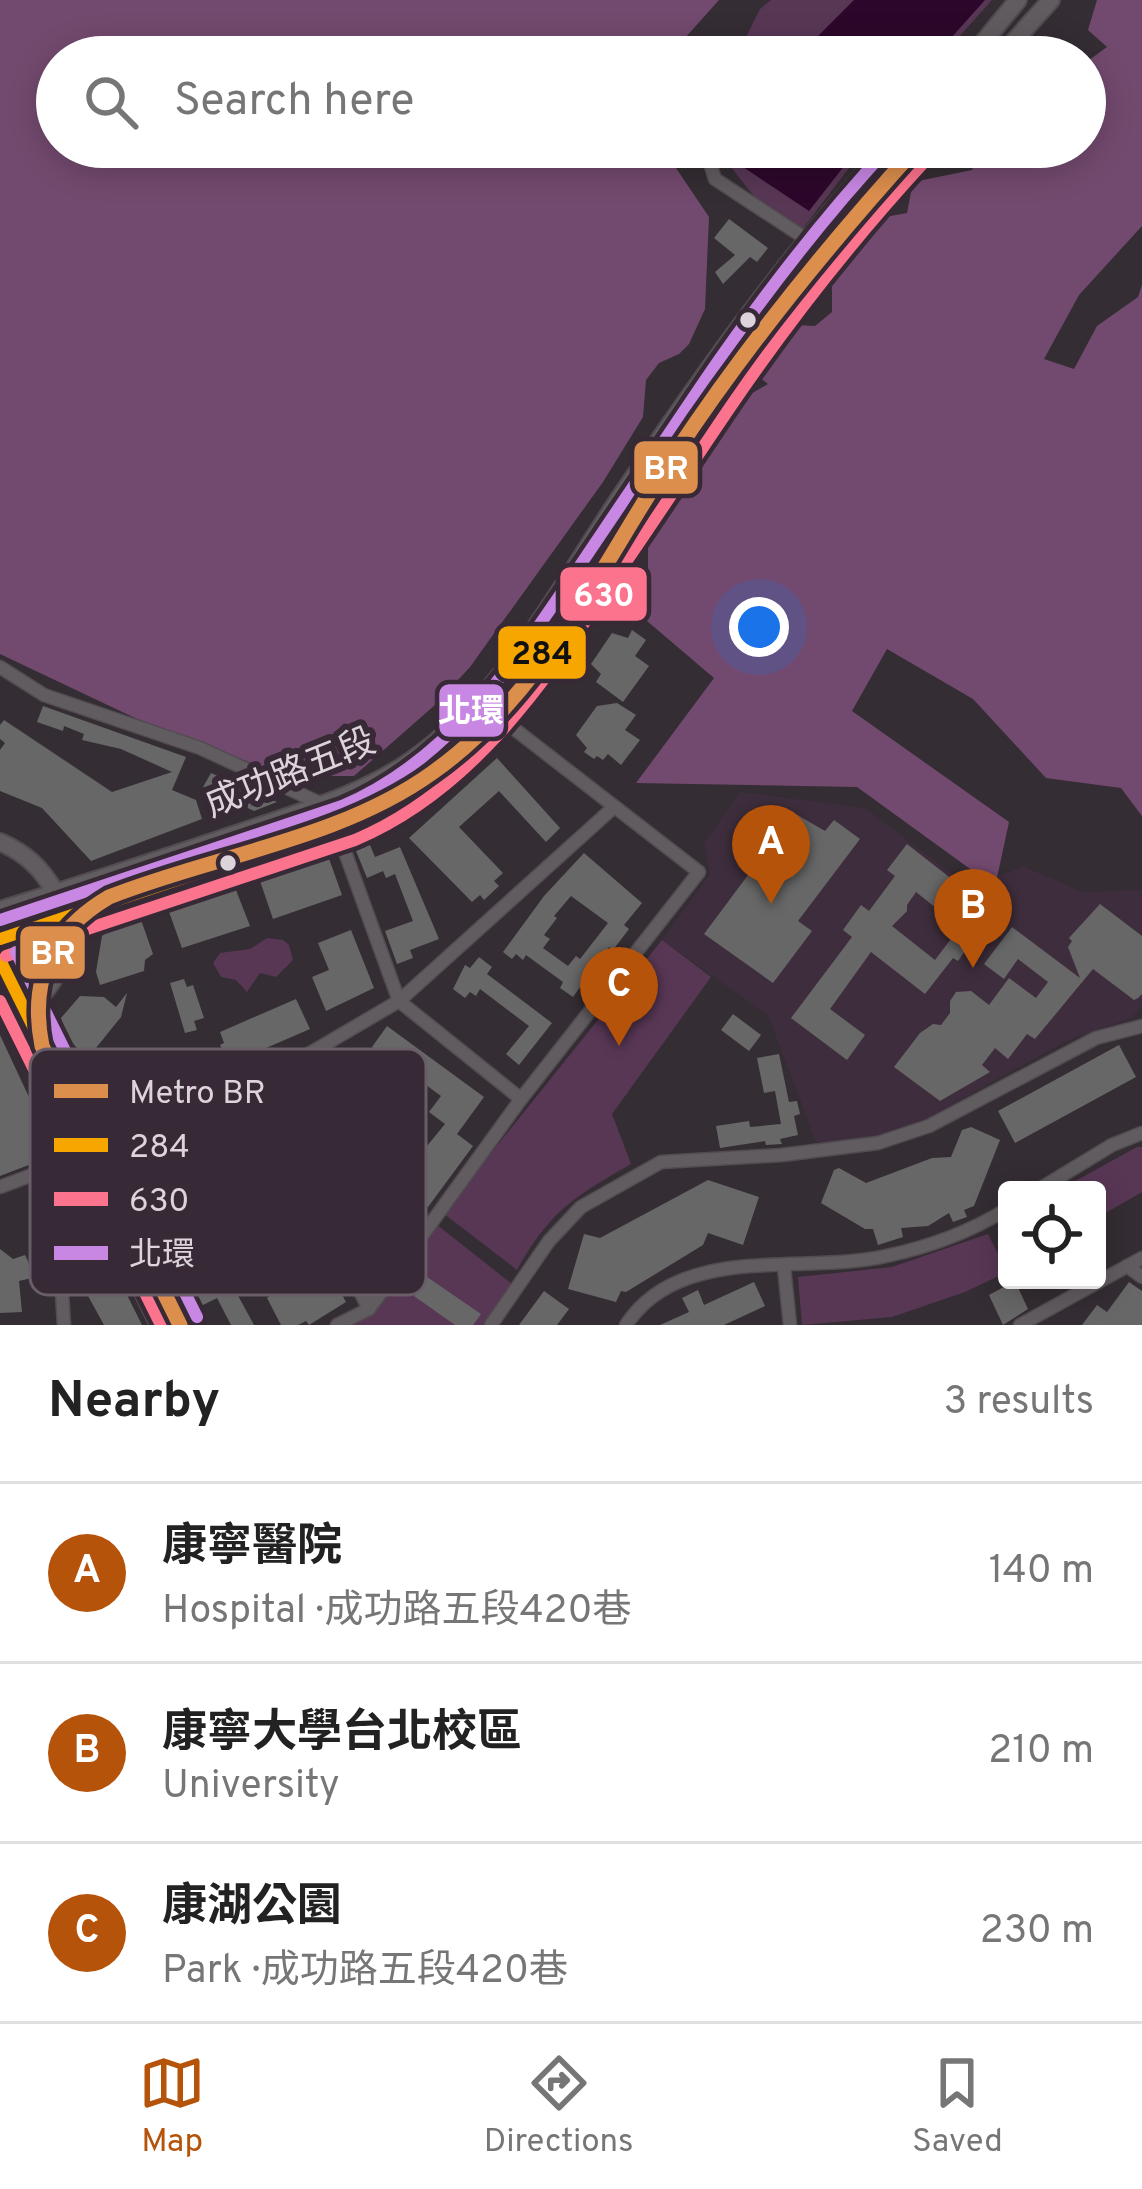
<!DOCTYPE html>
<html lang="en">
<head>
<meta charset="utf-8">
<style>
	body { margin:0; font-family:Overpass,"Noto Sans TC",sans-serif; background:#f6f6f6; color:#222 }
	.controls { position:absolute; right:36px; bottom:36px; display:grid; overflow:hidden; border-radius:12px; box-shadow:0 6px 30px #0003 }
	.controls button { width:108px; height:108px; display:grid; place-items:center; padding:0; border:0; border-bottom:3px solid #e0e0e0; background:#fff; color:#222; font:60px sans-serif }
	.you { position:absolute; left:759px; top:627px; width:42px; height:42px; margin:-30px; border:9px solid #fff; border-radius:50%; background:#1a73e8; box-shadow:0 0 0 18px #1a73e833 }
	.badge { display:grid; place-items:center; width:78px; height:78px; border-radius:50%; background:#b45309; color:#fff; font-size:39px; font-weight:700 }
	.pin { position:absolute; translate:-50% -99px; filter:drop-shadow(0 3px 6px #0008) }
	.pin::after { content:''; position:absolute; top:63px; width:42px; height:36px; background:inherit; clip-path:polygon(0 0,100% 0,50% 100%) }
	.list { margin:0; padding:0; list-style:none }
	h2 { display:flex; justify-content:space-between; align-items:center; height:156px; margin:0; padding:0 48px; font-size:51px }
	h2 small { font-size:39px; font-weight:400; color:#767676 }
	.list li { display:grid; grid-template-columns:78px 1fr auto; gap:36px; align-items:center; box-sizing:border-box; height:180px; padding:0 48px; border-top:3px solid #e0e0e0 }
	.list b { display:block; font-size:45px; white-space:nowrap }
	.list p { margin:0; font-size:39px; white-space:nowrap; color:#767676 }
	.list em { font-size:39px; font-style:normal; color:#767676 }
	.icon { flex:none; width:66px; height:66px; fill:none; stroke:currentColor; stroke-width:2; stroke-linecap:round; stroke-linejoin:round }
	.map { position:relative; flex:none; width:1142px; height:1325px; overflow:hidden }
	.search { position:absolute; background:#fff; box-shadow:0 6px 30px #0003; left:36px; right:36px; top:36px; height:132px; display:flex; align-items:center; gap:30px; box-sizing:border-box; padding:0 42px; border-radius:66px; color:#767676; font-size:45px }
	.sheet { height:696px; background:#fff }
	nav { display:flex; justify-content:space-around; align-items:center; box-sizing:border-box; height:168px; border-top:3px solid #e0e0e0; background:#fff; font-size:33px; color:#767676 }
	nav a { display:grid; justify-items:center; gap:6px }
	nav .on { color:#b45309 }
	.map>svg:first-child { display:block }
</style>
</head>
<body>
<div class="map">
<svg width="1142" height="1325" viewBox="0 0 1142 1325">
	<rect width="100%" height="100%" fill="#342d33"/>
	<path fill="#3e2e3d" d="M 741,792 L 865,808 L 968,886 L 1024,867 L 1084,892 L 1142,890 L 1142,1005 L 1132,1018 L 1068,1040 L 924,1120 L 858,1143 L 816,1142 L 768,1015 L 662,940 L 710,874 L 704,843 Z"/>
	<g fill="#583755">
		<path d="M 771,0 L 992,0 L 941,57 L 736,57 L 760,9 Z"/>
		<path d="M 715,147 L 865,147 L 801,231 L 756,199 Z"/>
		<path d="M 59,927 L 52,966 L 28,996 L 7,948 Z"/>
		<path d="M 267,938 L 283,940 L 289,945 L 293,960 L 276,977 L 260,973 L 247,992 L 236,980 L 221,977 L 213,963 L 220,953 L 250,949 Z"/>
		<path d="M 662,940 L 711,977 L 612,1114 L 631,1164 C 574,1197 550,1211 517,1270 L 443,1213 Z"/>
		<path d="M 1137,1147 L 1142,1147 L 1142,1192 L 1097,1218 L 1097,1190 L 1059,1190 Z"/>
		<path d="M 436,1224 L 512,1284 L 483,1325 L 351,1325 L 376,1311 Z"/>
		<path d="M 988,1234 L 1007,1272 L 965,1292 L 892,1317 L 802,1325 L 798,1277 L 892,1267 Z"/>
	</g>
	<g fill="#734a6f">
		<path d="M 0,0 L 719,0 L 668,57 L 57,57 L 57,147 L 673,147 L 676,168 L 709,217 L 705,309 L 689,344 L 679,354 L 659,363 L 646,380 L 643,417 L 603,482 L 470,667 L 435,705 L 354,776 L 285,776 L 135,718 L 0,654 Z"/>
		<path d="M 1097,0 L 1142,0 L 1142,226 L 1079,295 L 1044,359 L 1074,369 L 1097,326 L 1138,297 L 1142,285 L 1142,816 L 1121,788 L 1046,778 L 973,699 L 887,649 L 852,711 L 1009,822 L 995,887 L 857,787 L 636,783 L 714,678 L 640,615 L 648,567 L 648,522 L 725,409 L 768,384 L 748,368 L 777,324 L 815,326 L 832,312 L 832,258 L 869,220 L 907,213 L 913,182 L 972,170 L 983,147 L 1085,147 L 1085,63 L 1107,47 L 1088,30 Z"/>
	</g>
	<g fill="#2d072b">
		<path d="M 854,0 L 985,0 L 934,57 L 797,57 Z"/>
		<path d="M 742,147 L 859,147 L 809,211 L 734,161 Z"/>
	</g>
	<g fill="#686767" fill-rule="evenodd">
		<path d="M 729,219 L 768,248 L 757,262 L 750,257 L 723,284 L 715,272 L 735,255 L 714,238 Z"/>
		<path d="M 632,630 L 646,640 L 635,656 L 649,666 L 623,702 L 596,682 L 601,674 L 591,664 L 612,633 L 628,638 Z"/>
		<path d="M 617,703 L 636,715 L 625,730 L 640,740 L 621,765 L 608,754 L 603,760 L 597,756 L 594,759 L 584,752 L 587,748 L 576,735 L 597,706 Z"/>
		<path d="M 43,706 L 186,757 L 172,790 L 196,800 L 202,819 L 91,861 L 42,808 L 0,791 L 0,750 L 5,743 L 0,739 L 0,725 L 4,720 L 112,792 L 172,772 L 121,749 L 82,740 L 84,734 L 64,726 L 63,731 L 37,722 Z"/>
		<path d="M 497,758 L 560,828 L 546,842 L 499,791 L 459,827 L 503,873 L 494,881 L 499,886 L 484,900 L 480,895 L 472,902 L 409,838 Z"/>
		<path d="M 211,773 L 277,802 L 254,811 L 203,787 Z"/>
		<path d="M 794,813 L 825,831 L 834,820 L 860,839 L 798,921 L 812,931 L 773,983 L 704,934 L 754,867 L 769,879 L 791,849 L 775,837 Z"/>
		<path d="M 907,844 L 990,909 L 963,945 L 967,948 L 958,961 L 953,958 L 925,994 L 871,952 L 830,1009 L 865,1035 L 847,1060 L 791,1018 L 852,937 L 843,930 L 861,905 L 869,911 L 895,876 L 887,870 ZM 916,892 L 960,927 L 935,960 L 892,926 L 907,911 L 907,905 Z"/>
		<path d="M 370,845 L 375,857 L 400,847 L 439,939 L 410,950 L 413,958 L 397,964 L 385,931 L 413,921 L 395,874 L 386,878 L 383,871 L 367,878 L 356,851 Z"/>
		<path d="M 327,853 L 342,895 L 273,919 L 258,875 Z"/>
		<path d="M 584,853 L 642,903 L 624,925 L 629,929 L 613,950 L 609,947 L 573,997 L 560,988 L 563,982 L 526,955 L 523,960 L 516,954 L 512,959 L 503,952 L 544,896 ZM 571,896 L 608,923 L 580,959 L 576,956 L 568,966 L 543,948 L 550,939 L 544,935 L 557,918 L 554,916 Z"/>
		<path d="M 234,885 L 250,926 L 182,948 L 168,909 Z"/>
		<path d="M 1100,904 L 1142,936 L 1142,994 L 1138,998 L 1134,1000 L 1093,969 L 1035,1039 L 1027,1034 L 1008,1059 L 995,1048 L 982,1065 L 990,1072 L 940,1101 L 894,1067 L 920,1033 L 933,1024 L 941,1025 L 950,1013 L 950,1001 L 956,992 L 971,991 L 989,1005 L 1009,978 L 1036,998 L 1048,982 L 1018,959 L 1004,979 L 984,964 L 1012,927 L 1080,978 L 1068,947 L 1072,941 L 1069,938 Z"/>
		<path d="M 140,917 L 153,954 L 145,960 L 144,971 L 100,985 L 96,972 L 102,936 L 111,928 Z"/>
		<path d="M 351,930 L 374,988 L 326,1011 L 312,977 L 329,970 L 318,943 Z"/>
		<path d="M 479,957 L 492,967 L 487,974 L 552,1023 L 519,1065 L 506,1054 L 529,1026 L 480,989 L 476,996 L 470,992 L 465,998 L 453,989 L 465,965 L 470,968 Z"/>
		<path d="M 184,979 L 187,987 L 193,985 L 204,1018 L 194,1021 L 197,1030 L 185,1033 L 170,983 Z"/>
		<path d="M 127,993 L 121,1017 L 87,1059 L 67,1037 L 61,1018 L 80,996 L 104,997 L 116,1007 Z"/>
		<path d="M 296,999 L 310,1029 L 229,1064 L 220,1045 L 224,1043 L 220,1032 Z"/>
		<path d="M 733,1014 L 761,1035 L 749,1051 L 721,1030 Z"/>
		<path d="M 387,1026 L 484,1097 L 457,1134 L 473,1146 L 428,1207 L 405,1190 L 388,1212 L 412,1231 L 390,1261 L 351,1232 L 364,1214 L 332,1190 L 344,1175 L 360,1187 L 373,1169 L 395,1185 L 445,1124 L 429,1112 L 441,1096 L 422,1082 L 416,1090 L 406,1083 L 412,1075 L 393,1061 L 383,1074 L 371,1066 L 381,1053 L 372,1047 Z"/>
		<path d="M 0,1035 L 49,1140 L 53,1138 L 60,1153 L 0,1176 Z"/>
		<path d="M 1119,1045 L 1136,1077 L 1015,1143 L 998,1111 Z"/>
		<path d="M 779,1054 L 789,1102 L 797,1101 L 800,1114 L 794,1116 L 798,1135 L 780,1139 L 782,1144 L 766,1145 L 765,1141 L 720,1148 L 716,1126 L 749,1121 L 750,1127 L 781,1124 L 775,1091 L 764,1093 L 757,1058 Z"/>
		<path d="M 971,1127 L 1000,1140 L 974,1206 L 964,1210 L 967,1217 L 953,1222 L 949,1213 L 928,1226 L 901,1228 L 903,1237 L 878,1245 L 873,1229 L 865,1229 L 821,1203 L 834,1170 L 839,1168 L 866,1183 L 932,1158 L 951,1157 L 962,1130 Z"/>
		<path d="M 170,1139 L 236,1156 L 231,1179 L 202,1172 L 232,1230 L 222,1234 L 227,1244 L 224,1245 L 242,1287 L 235,1290 L 254,1325 L 231,1325 L 217,1298 L 189,1312 L 175,1284 L 198,1273 L 184,1241 L 203,1232 L 187,1198 L 165,1208 L 151,1181 L 178,1166 L 164,1162 Z"/>
		<path d="M 71,1174 L 128,1290 L 125,1291 L 142,1325 L 104,1325 L 76,1274 Z"/>
		<path d="M 708,1180 L 759,1197 L 743,1245 L 708,1233 L 703,1245 L 626,1292 L 621,1291 L 616,1302 L 568,1289 L 584,1234 L 600,1238 Z"/>
		<path d="M 285,1208 L 291,1218 L 298,1214 L 346,1302 L 309,1325 L 306,1321 L 298,1325 L 281,1325 L 267,1298 L 288,1281 L 256,1223 Z"/>
		<path d="M 0,1249 L 13,1259 L 25,1255 L 28,1261 L 32,1278 L 19,1281 L 22,1312 L 0,1313 Z"/>
		<path d="M 427,1277 L 481,1314 L 473,1325 L 455,1325 L 414,1296 Z"/>
		<path d="M 1015,1281 L 1028,1309 L 1003,1325 L 989,1295 Z"/>
		<path d="M 754,1282 L 765,1306 L 724,1325 L 660,1325 L 689,1312 L 682,1298 L 698,1290 L 704,1305 Z"/>
		<path d="M 1129,1282 L 1142,1291 L 1142,1325 L 1082,1325 L 1097,1305 L 1107,1312 Z"/>
		<path d="M 544,1291 L 569,1309 L 557,1325 L 519,1325 Z"/>
	</g>
	<g fill="none" stroke-linecap="round" stroke-linejoin="round">
		<defs>
			<g id="street">
				<path d="M 712,147 L 710,163 L 715,179 L 820,248"/>
				<path d="M 0,667 L 44,695 L 200,748 L 322,804"/>
				<path d="M 337,830 L 399,1001 L 521,1099"/>
				<path d="M 77,1109 L 89,1107 L 247,1148 L 256,1161"/>
				<path d="M 54,1168 L 64,1325"/>
				<path d="M 0,1187 L 83,1156"/>
				<path d="M 1038,1190 L 1112,1145 L 1142,1133"/>
				<path d="M 1127,1266 L 1142,1277"/>
				<path d="M 784,1267 L 790,1325"/>
				<path d="M 369,1309 L 254,1086 L 399,1001 L 614,807"/>
				<path d="M 337,1325 L 369,1309 L 521,1099 L 699,872 L 477,700"/>
				<path d="M 491,1325 L 549,1241 L 581,1207 L 661,1162 L 782,1155 L 878,1143 L 929,1126 L 1096,1038 L 1142,1026"/>
				<path d="M 626,1325 C 680,1242 803,1275 886,1256 C 929,1247 970,1232 1007,1209"/>
				<path d="M 1020,1325 L 1142,1258"/>
			</g>
			<g id="secondary">
				<path d="M 971,57 L 1018,0"/>
				<path d="M 1000,57 L 1051,0"/>
				<path d="M 0,842 C 27,854 41,868 56,893"/>
				<path d="M 0,910 C 81,885 162,859 242,832 C 300,812 359,796 409,762 C 505,696 559,587 623,493 C 704,373 789,253 888,147"/>
				<path d="M 0,939 C 88,906 179,880 268,850 C 312,835 354,825 395,800 C 494,738 550,641 614,548 C 711,406 792,271 914,147"/>
				<path d="M 0,960 L 181,1325"/>
				<path d="M 0,1001 L 159,1325"/>
				<path d="M 26,1010 C 59,982 70,956 70,912"/>
			</g>
		</defs>
		<use href="#street" stroke="#524c51" stroke-width="15"/>
		<use href="#secondary" stroke="#524c51" stroke-width="20"/>
		<use href="#street" stroke="#615c60" stroke-width="12"/>
		<use href="#secondary" stroke="#615c60" stroke-width="16"/>
		<defs>
			<path id="rail" d="M 170,1305 L 176,1325"/>
		</defs>
		<use href="#rail" stroke="#686368" stroke-width="9"/>
		<use href="#rail" stroke="#372a36" stroke-width="4.5" stroke-dasharray="14" stroke-linecap="butt"/>
		<defs>
			<g id="bus-1">
				<path d="M 0,939 L 348,823 C 462,775 530,672 597,573 C 638,513 678,451 720,391 C 779,304 843,223 914,147"/>
				<path d="M 0,960 L 181,1325"/>
			</g>
			<g id="bus-2">
				<path d="M 6,956 L 355,840 C 471,791 542,686 610,585 C 652,525 692,463 733,403 C 792,317 856,236 927,159"/>
				<path d="M 0,1001 L 161,1325"/>
			</g>
			<g id="bus-3">
				<path d="M 0,920 L 342,806 C 451,760 517,659 581,564 C 622,504 662,443 703,383 C 760,300 821,220 889,147"/>
				<path d="M 16,952 L 197,1317"/>
			</g>
		</defs>
		<use href="#bus-1" stroke="#372a36" stroke-width="21"/>
		<use href="#bus-2" stroke="#372a36" stroke-width="21"/>
		<use href="#bus-3" stroke="#372a36" stroke-width="21"/>
		<use href="#bus-1" stroke="#f7a600" stroke-width="12"/>
		<use href="#bus-2" stroke="#fc738d" stroke-width="12"/>
		<use href="#bus-3" stroke="#c787e3" stroke-width="12"/>
		<defs>
			<path id="metro-1" d="M 180,1325 L 42,1046 C 29,980 51,931 109,897 C 215,855 338,840 432,773 C 544,694 600,566 674,455 C 746,346 829,244 917,147"/>
		</defs>
		<use href="#metro-1" stroke="#372a36" stroke-width="24"/>
		<use href="#metro-1" stroke="#dc8e4d" stroke-width="15"/>
	</g>
	<g fill="#dcd3db" stroke="#372a36" stroke-width="4.5">
		<circle cx="748" cy="320" r="10"/>
		<circle cx="228" cy="863" r="10"/>
	</g>
	<g text-anchor="middle" dominant-baseline="central" stroke-width="12" stroke-linejoin="round" paint-order="stroke">
		<g font-size="36" fill="#dcd3db" stroke="#372a36">
			<text transform="translate(291 775) rotate(-22)">成功路五段</text>
		</g>
	</g>
	<rect x="30" y="1049" width="396" height="246" rx="18" fill="#372a36" stroke="#695d68" stroke-width="3"/>
	<rect x="54" y="1084" width="54" height="14" fill="#dc8e4d"/>
	<rect x="54" y="1138" width="54" height="14" fill="#f7a600"/>
	<rect x="54" y="1192" width="54" height="14" fill="#fc738d"/>
	<rect x="54" y="1246" width="54" height="14" fill="#c787e3"/>
	<g font-size="33" fill="#dcd3db">
		<text x="129" y="1103">Metro BR</text>
		<text x="129" y="1157">284</text>
		<text x="129" y="1211">630</text>
		<text x="129" y="1265">北環</text>
	</g>
	<g stroke="#372a36" stroke-width="4.5">
		<rect x="632" y="439" width="68" height="57" rx="12" fill="#dc8e4d"/>
		<rect x="558" y="565" width="91" height="58" rx="12" fill="#fc738d"/>
		<rect x="496" y="624" width="92" height="57" rx="12" fill="#f7a600"/>
		<rect x="437" y="682" width="69" height="57" rx="12" fill="#c787e3"/>
		<rect x="18" y="924" width="69" height="57" rx="12" fill="#dc8e4d"/>
	</g>
	<g font-size="33" text-anchor="middle" font-weight="bold" fill="#fff">
		<text x="666" y="479">BR</text>
		<text x="604" y="606">630</text>
		<text x="471" y="722">北環</text>
		<text x="53" y="964">BR</text>
	</g>
	<g font-size="33" text-anchor="middle" font-weight="bold" fill="#111">
		<text x="542" y="664">284</text>
	</g>
</svg>
<div class="controls">
<button><svg class="icon" aria-label="locate" viewBox="0 0 24 24"><circle cx="12" cy="12" r="6"/><path d="M12 2v4M12 18v4M2 12h4M18 12h4"/></svg></button>
</div>
<div class="you"></div>
<div class="pin badge" style="left:771px;top:904px">A</div>
<div class="pin badge" style="left:973px;top:968px">B</div>
<div class="pin badge" style="left:619px;top:1046px">C</div>
<div class="search"><svg class="icon" aria-label="search" viewBox="0 0 24 24"><circle cx="10" cy="10" r="6"/><path d="M15 15l6 6"/></svg>Search here</div>
</div>
<section class="sheet">
<h2>Nearby<small>3 results</small></h2>
<ul class="list">
<li><span class="badge">A</span><div><b>康寧醫院</b><p>Hospital · 成功路五段420巷</p></div><em>140 m</em></li>
<li><span class="badge">B</span><div><b>康寧大學台北校區</b><p>University</p></div><em>210 m</em></li>
<li><span class="badge">C</span><div><b>康湖公園</b><p>Park · 成功路五段420巷</p></div><em>230 m</em></li>
</ul>
</section>
<nav>
<a class="on"><svg class="icon" aria-label="map" viewBox="0 0 24 24"><path d="M3 6l6-2 6 2 6-2v14l-6 2-6-2-6 2zM9 4v14M15 6v14"/></svg>Map</a>
<a><svg class="icon" aria-label="directions" viewBox="0 0 24 24"><path d="M12 3l9 9-9 9-9-9zM9 14v-3h6M13 9l2 2-2 2"/></svg>Directions</a>
<a><svg class="icon" aria-label="saved" viewBox="0 0 24 24"><path d="M7 4h10v16l-5-4-5 4z"/></svg>Saved</a>
</nav>
</body>
</html>
